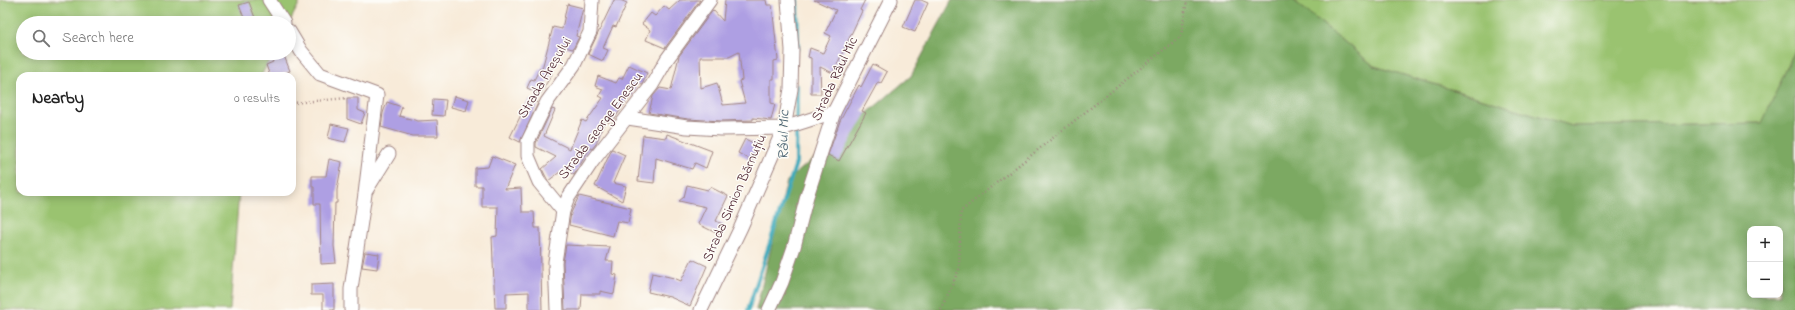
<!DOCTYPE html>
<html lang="en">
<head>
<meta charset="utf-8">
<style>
	body { margin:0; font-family:"Indie Flower",sans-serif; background:#f2f2f2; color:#222 }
	.controls { position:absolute; right:12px; bottom:12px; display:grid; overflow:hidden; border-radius:8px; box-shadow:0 2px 10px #0003 }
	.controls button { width:36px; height:36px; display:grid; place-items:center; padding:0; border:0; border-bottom:1px solid #e0e0e0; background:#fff; color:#222; font:20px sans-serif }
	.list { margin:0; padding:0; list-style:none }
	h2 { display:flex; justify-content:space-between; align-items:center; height:52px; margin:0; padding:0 16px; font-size:17px }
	h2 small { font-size:13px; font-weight:400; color:#767676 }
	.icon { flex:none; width:22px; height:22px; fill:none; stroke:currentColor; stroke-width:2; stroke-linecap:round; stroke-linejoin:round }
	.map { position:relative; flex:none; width:1795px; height:310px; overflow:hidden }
	.search { position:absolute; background:#fff; box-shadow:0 2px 10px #0003; left:16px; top:16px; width:280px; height:44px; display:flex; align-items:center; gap:10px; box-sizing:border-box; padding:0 14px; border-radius:22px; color:#767676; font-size:15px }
	.panel { position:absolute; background:#fff; box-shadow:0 2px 10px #0003; left:16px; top:72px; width:280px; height:124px; border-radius:12px }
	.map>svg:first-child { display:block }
</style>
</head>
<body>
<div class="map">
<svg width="1795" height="310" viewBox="0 0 1795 310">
	<rect width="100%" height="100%" fill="#fdfcf7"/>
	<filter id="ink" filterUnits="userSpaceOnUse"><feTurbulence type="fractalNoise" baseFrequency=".025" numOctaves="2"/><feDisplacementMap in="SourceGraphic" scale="8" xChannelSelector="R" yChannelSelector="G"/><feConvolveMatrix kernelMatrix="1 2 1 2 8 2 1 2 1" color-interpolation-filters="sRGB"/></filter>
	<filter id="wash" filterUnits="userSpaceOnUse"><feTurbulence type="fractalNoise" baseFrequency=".012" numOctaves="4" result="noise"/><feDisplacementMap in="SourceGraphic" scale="16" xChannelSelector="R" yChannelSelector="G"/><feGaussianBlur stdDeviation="0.9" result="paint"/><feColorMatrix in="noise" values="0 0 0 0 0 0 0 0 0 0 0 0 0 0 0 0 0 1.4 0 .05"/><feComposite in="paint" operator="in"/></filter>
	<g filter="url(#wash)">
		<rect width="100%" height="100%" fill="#f8ebd9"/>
		<g fill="#9ac36f" stroke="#72714d">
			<path d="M 0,0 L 301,0 L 289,23 L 23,23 L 23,53 L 273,53 L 261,76 L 20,76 L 20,192 L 239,192 L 230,310 L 0,310 Z"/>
			<path d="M 1293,0 L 1795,0 L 1795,50 L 1763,123 L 1572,126 L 1374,66 Z"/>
		</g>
		<path fill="#7ba962" stroke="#626446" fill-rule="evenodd" d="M 952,0 L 1293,0 L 1374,66 L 1572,126 L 1762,123 L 1795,50 L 1795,310 L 756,310 L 787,181 L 911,76 ZM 1750,229 L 1780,229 L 1780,295 L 1750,295 Z"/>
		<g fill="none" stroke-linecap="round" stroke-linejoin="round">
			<g stroke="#3eabbd" stroke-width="4">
				<path d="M 797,0 L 798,48"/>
				<path d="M 748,310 L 796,163 L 797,86"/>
			</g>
		</g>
		<g id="blocks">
			<g fill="#ae9fe3" fill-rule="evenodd">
				<path d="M 614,0 L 620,0 L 627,3 L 616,27 L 613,26 L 603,48 L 608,50 L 603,61 L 588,54 Z"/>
				<path d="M 680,0 L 700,0 L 665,48 L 646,40 L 650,30 L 642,24 L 651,13 L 655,16 L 664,6 L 669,10 Z"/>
				<path d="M 725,0 L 766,0 L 767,5 L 772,5 L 778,60 L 774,61 L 774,79 L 771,79 L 771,103 L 775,104 L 771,120 L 753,118 L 753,120 L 721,121 L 688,119 L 649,113 L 653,96 L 660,88 L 671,90 L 679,56 L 713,10 L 723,21 ZM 739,52 L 742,80 L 739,81 L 745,103 L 723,105 L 717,83 L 701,88 L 700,57 L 729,57 Z"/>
				<path d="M 814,0 L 865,0 L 860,10 L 862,11 L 833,73 L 820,67 L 821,94 L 811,94 L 811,58 L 808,57 L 810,48 L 823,53 L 831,36 L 825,33 L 836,10 Z"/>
				<path d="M 915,0 L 921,0 L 928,3 L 915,32 L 903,27 Z"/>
				<path d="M 249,2 L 257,23 L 246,23 L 239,5 Z"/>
				<path d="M 567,4 L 583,8 L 576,36 L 579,37 L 573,49 L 559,46 L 551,73 L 552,74 L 540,94 L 527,88 L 531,79 L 534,80 L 540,68 L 542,69 L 553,27 L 562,29 Z"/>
				<path d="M 270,53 L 283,53 L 290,71 L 276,76 L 270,76 L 266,65 L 273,62 Z"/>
				<path d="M 873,64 L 887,72 L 881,83 L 878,82 L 862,111 L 866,113 L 839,161 L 828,155 L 840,121 L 859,85 L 861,87 Z"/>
				<path d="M 629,65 L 647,73 L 642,85 L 637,83 L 631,97 L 629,97 L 611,124 L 605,120 L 596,144 L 592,149 L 590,148 L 574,175 L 564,169 L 548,181 L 542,169 L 556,157 L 536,147 L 536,143 L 552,109 L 555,110 L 544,136 L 570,149 L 582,120 L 586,122 L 603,98 L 599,96 L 603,89 L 595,86 L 598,76 L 616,83 L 619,78 L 622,79 Z"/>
				<path d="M 454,96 L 469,100 L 466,111 L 451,107 Z"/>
				<path d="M 347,98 L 358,98 L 358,110 L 365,113 L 361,124 L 347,119 Z"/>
				<path d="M 433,99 L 446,100 L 444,116 L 432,115 Z"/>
				<path d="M 529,99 L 538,103 L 520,142 L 510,137 Z"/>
				<path d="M 387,102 L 402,107 L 399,116 L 418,121 L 437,120 L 438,136 L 413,136 L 381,127 L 383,113 Z"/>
				<path d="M 331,124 L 349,128 L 345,142 L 328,138 Z"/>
				<path d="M 667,134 L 712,151 L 706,168 L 695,163 L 692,169 L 656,158 L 654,183 L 638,181 L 643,135 L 666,138 Z"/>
				<path d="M 745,139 L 758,145 L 751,160 L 738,153 Z"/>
				<path d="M 612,149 L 625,155 L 613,183 L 626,186 L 622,201 L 595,186 Z"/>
				<path d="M 492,156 L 515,165 L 505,189 L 521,188 L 522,212 L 534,212 L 535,228 L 540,228 L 542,310 L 529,310 L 529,292 L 506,293 L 506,308 L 495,308 L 492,237 L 497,236 L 498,207 L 482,207 L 482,186 L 475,186 L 475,168 L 488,167 Z"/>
				<path d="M 329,159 L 342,162 L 337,190 L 337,203 L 335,203 L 334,246 L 336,263 L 321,264 L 320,204 L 314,204 L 314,187 L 312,187 L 312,176 L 326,176 Z"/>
				<path d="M 687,185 L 708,190 L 710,187 L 728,196 L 716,221 L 724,225 L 720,235 L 698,224 L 706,207 L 679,201 L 684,197 Z"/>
				<path d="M 579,196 L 631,208 L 628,223 L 617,221 L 613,236 L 569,225 L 571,213 Z"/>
				<path d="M 566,245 L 610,247 L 606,261 L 613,261 L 612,274 L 617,275 L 614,294 L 600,291 L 600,294 L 582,294 L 581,310 L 565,310 L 563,262 Z"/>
				<path d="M 365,252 L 379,254 L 377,269 L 362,267 Z"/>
				<path d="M 692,259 L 707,266 L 690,306 L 670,297 L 648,292 L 652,273 L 674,278 L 681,281 Z"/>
				<path d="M 334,284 L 334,310 L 323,310 L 323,295 L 311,295 L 311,285 Z"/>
			</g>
		</g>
	</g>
	<g filter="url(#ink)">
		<use href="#blocks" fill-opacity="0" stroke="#a18582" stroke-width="1"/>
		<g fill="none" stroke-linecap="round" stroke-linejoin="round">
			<defs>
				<g id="minor">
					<path d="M 269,0 L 284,23"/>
					<path d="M 289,31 L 301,51 L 320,74 L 377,95 L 365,194 L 351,289 L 351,310"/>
					<path d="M 628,118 L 687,127 L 721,129 L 784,128 L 834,112"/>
					<path d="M 367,189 L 389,154"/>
					<path d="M 563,211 L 539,182 L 528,156 L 528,141 L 547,102 L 574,65 L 590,32 L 592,0"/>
					<path d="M 557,310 L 555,262 L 563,211 L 568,198 L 592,162 L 652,85 L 667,59 L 710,0"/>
					<path d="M 701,310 L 741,227 L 784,128 L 791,89 L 792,50 L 788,0"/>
					<path d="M 769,310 L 782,282 L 794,247 L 807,196 L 834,112 L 891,0"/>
				</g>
			</defs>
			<use href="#minor" stroke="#a18582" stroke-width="15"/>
			<g stroke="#a18582" stroke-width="2.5" stroke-dasharray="1 3" stroke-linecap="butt">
				<path d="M 292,103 L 347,98"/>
				<path d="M 941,310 L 959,269 L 961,211 L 1181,36 L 1187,0"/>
			</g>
			<use href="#minor" stroke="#fff" stroke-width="13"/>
		</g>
	</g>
	<g text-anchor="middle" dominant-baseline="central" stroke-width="3" stroke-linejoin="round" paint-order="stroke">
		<g font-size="14" fill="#4a1f2b" stroke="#fdfcf7">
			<text transform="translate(545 78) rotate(-59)">Strada Areșului</text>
			<text transform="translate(835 79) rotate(-65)">Strada Râul Mic</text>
			<text transform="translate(601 126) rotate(-53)">Strada George Enescu</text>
			<text transform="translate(735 198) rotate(-66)">Strada Simion Bărnuțiu</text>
		</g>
		<g font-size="15" font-style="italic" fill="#455e6d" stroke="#fdfcf7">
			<text transform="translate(784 135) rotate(-89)">Râul Mic</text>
		</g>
	</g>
</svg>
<div class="controls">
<button>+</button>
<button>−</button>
</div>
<div class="search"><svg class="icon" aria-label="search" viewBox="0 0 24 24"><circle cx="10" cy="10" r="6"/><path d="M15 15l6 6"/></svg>Search here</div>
<section class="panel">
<h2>Nearby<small>0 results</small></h2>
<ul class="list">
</ul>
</section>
</div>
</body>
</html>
